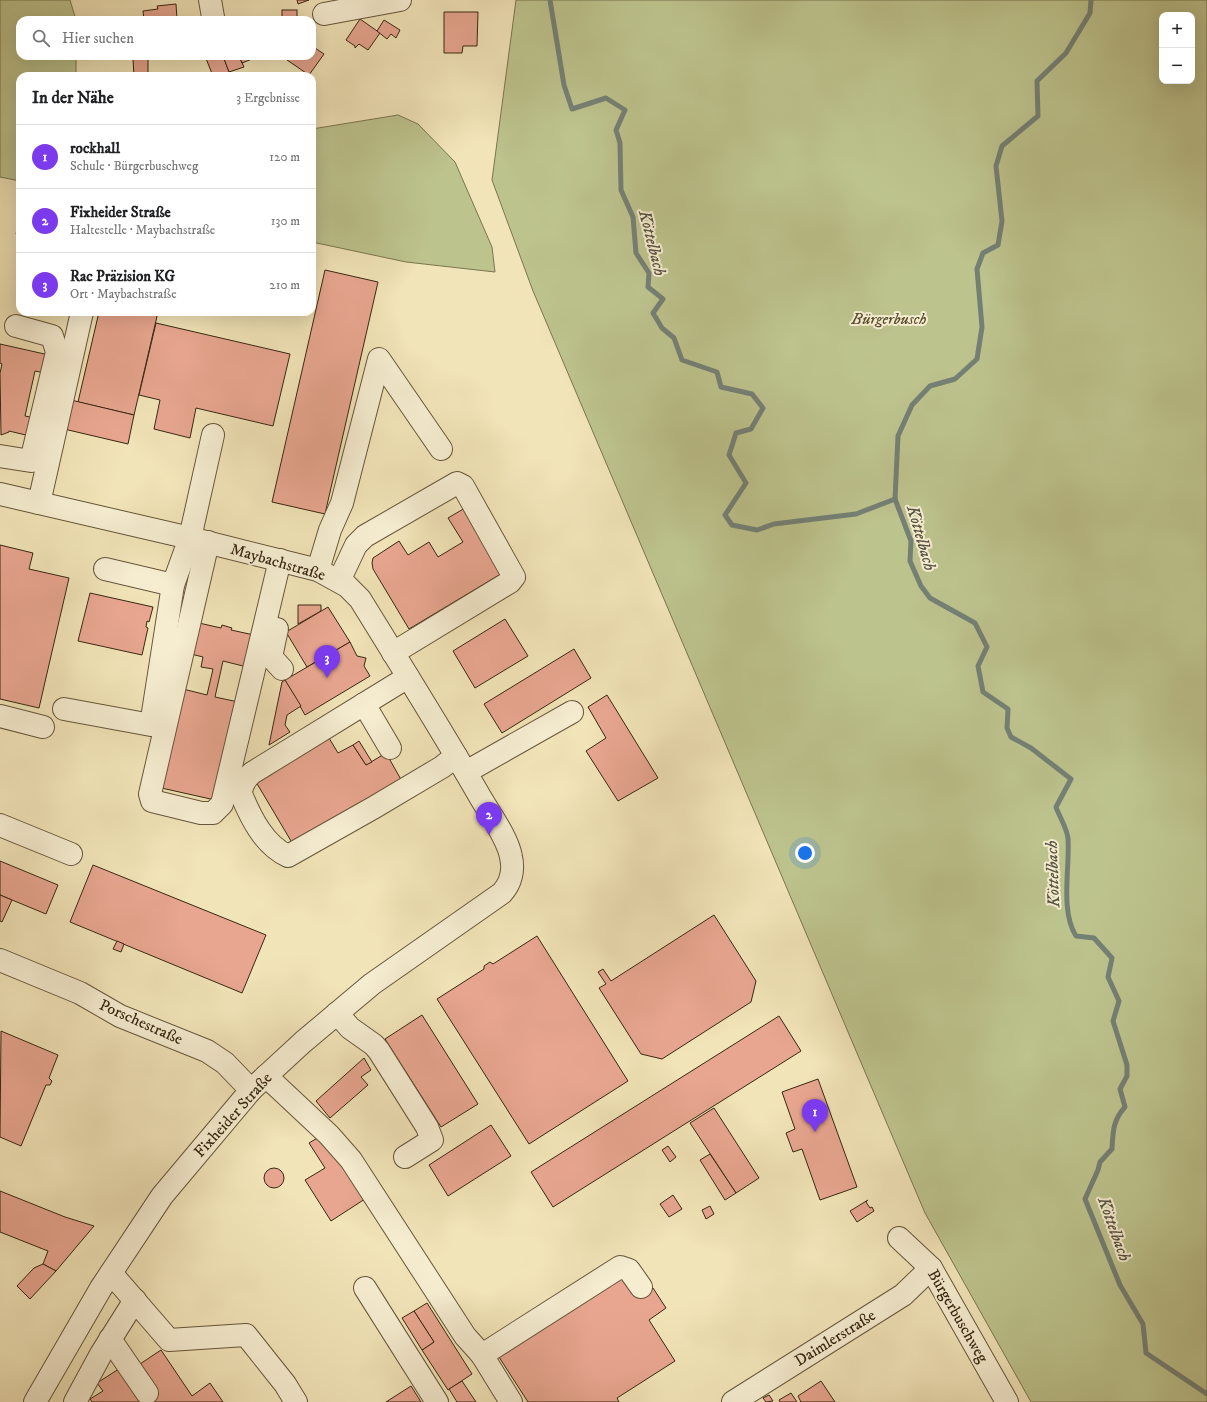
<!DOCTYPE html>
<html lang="de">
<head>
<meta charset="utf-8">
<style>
	body { margin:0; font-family:"IM FELL DW Pica",serif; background:#f6f6f6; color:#202124 }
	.controls { position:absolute; right:12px; top:12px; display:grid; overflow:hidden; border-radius:8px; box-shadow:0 4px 16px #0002 }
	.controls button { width:36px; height:36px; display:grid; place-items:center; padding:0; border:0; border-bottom:1px solid #e0e0e0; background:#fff; color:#202124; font:20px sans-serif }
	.you { position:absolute; left:805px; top:853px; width:14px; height:14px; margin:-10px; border:3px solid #fff; border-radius:50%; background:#1a73e8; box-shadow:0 0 0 6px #1a73e833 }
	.badge { display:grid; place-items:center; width:26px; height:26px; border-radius:50%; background:#7c3aed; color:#fff; font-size:13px; font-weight:700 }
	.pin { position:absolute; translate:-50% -33px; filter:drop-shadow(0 1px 2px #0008) }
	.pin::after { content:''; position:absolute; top:21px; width:14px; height:12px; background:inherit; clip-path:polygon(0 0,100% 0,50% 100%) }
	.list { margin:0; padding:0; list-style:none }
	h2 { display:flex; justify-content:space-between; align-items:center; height:52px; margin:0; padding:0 16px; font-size:17px }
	h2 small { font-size:13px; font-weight:400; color:#757577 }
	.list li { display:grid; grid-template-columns:26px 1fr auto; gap:12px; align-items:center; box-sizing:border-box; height:64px; padding:0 16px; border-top:1px solid #e0e0e0 }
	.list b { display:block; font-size:15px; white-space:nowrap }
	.list p { margin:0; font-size:13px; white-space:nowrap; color:#757577 }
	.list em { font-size:13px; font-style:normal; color:#757577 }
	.icon { flex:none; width:22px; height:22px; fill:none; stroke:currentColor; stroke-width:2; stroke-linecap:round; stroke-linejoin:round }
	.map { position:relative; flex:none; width:1207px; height:1402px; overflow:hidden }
	.search { position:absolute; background:#fff; box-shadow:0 4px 16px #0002; left:16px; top:16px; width:300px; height:44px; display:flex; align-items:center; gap:10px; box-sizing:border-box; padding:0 14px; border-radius:12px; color:#757577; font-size:15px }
	.panel { position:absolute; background:#fff; box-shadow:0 4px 16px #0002; left:16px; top:72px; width:300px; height:244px; border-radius:12px }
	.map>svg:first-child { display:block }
</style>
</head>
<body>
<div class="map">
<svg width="1207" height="1402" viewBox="0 0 1207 1402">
	<rect width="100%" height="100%" fill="#f1e4b8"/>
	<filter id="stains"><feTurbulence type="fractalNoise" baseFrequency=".005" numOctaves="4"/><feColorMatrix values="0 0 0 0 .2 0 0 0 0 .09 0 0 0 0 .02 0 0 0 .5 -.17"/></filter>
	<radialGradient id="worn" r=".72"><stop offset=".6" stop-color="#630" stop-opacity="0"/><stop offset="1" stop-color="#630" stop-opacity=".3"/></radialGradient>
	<g fill="#bdc38d" stroke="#7a754e" fill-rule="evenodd">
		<path d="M 0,0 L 70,0 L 76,20 L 20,20 L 20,56 L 76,56 L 76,76 L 20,76 L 20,181 L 0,177 Z"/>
		<path d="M 516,0 L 1207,0 L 1207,1402 L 1031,1402 L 925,1213 L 533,291 L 492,180 ZM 1162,15 L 1192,15 L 1192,81 L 1162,81 Z"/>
		<path d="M 398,115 L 418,124 L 455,162 L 492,247 L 495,272 L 406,262 L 312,242 L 312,129 Z"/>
	</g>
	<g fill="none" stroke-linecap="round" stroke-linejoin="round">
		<g stroke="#758075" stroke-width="5">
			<path d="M 550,0 L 564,85 L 572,109 L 606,98 L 625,110 L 616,130 L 620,143 L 621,190 L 633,217 L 636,253 L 649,273 L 648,287 L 663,299 L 653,313 L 662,328 L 674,338 L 682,360 L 717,372 L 721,387 L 752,394 L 763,408 L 751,429 L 736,433 L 729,455 L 746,483 L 725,515 L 732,525 L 757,530 L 774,524 L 856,514 L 895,499 L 911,541 L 910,561 L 921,586 L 930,598 L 975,623 L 987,647 L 978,666 L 983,692 L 1008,709 L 1007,728 L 1011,737 L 1031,748 L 1071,779 L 1056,807 C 1059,816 1068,830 1068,839 C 1070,867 1060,911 1076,936 L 1094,938 L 1112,958 L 1108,977 L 1119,1001 L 1113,1021 L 1127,1065 L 1127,1076 L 1120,1089 L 1125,1107 C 1113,1120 1113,1131 1112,1149 L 1100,1162 L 1098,1170 L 1085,1199 L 1120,1285 L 1143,1324 L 1146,1353 L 1207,1394"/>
			<path d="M 895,499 L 898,436 L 912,405 L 930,386 L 955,379 L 977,359 L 982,327 L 977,269 L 983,253 L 998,245 L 1002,221 L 996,166 L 1002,146 L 1038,116 L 1037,81 L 1066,53 L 1090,13 L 1091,0"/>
		</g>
	</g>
	<g fill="#e8a690" stroke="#372710">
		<path d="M 297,0 L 309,0 L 298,4 Z"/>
		<path d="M 176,4 L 177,20 L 144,20 L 143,11 L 158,9 L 157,6 Z"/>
		<rect x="282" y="10" width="15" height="8"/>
		<path d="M 444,12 L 478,12 L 477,46 L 463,46 L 462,53 L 444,53 Z"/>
		<path d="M 360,19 L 380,33 L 368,50 L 359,44 L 355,48 L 355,46 L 346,40 Z"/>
		<path d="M 384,20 L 400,30 L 396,38 L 391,34 L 387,39 L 377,31 Z"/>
		<path d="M 312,46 L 324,54 L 309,75 L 287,60 L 290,56 L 312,56 Z"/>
		<path d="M 205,56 L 223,56 L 230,74 L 226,76 L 213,76 Z"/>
		<path d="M 223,56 L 239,56 L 244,67 L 229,72 Z"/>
		<path d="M 239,56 L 256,56 L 257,57 L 242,63 Z"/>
		<path d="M 148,58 L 148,76 L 134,76 L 133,59 Z"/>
		<path d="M 20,219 L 20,235 L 16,234 Z"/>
		<path d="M 325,270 L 378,282 L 325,514 L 272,502 Z"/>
		<path d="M 99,312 L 158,312 L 134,415 L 78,402 Z"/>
		<path d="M 156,323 L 290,354 L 273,426 L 196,408 L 190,438 L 154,429 L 160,400 L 139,395 Z"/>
		<path d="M 0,344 L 49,355 L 45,373 L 35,371 L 25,416 L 35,418 L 30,436 L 9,431 L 9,432 L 1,435 L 0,373 L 2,364 L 0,363 Z"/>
		<path d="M 71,400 L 134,415 L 128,444 L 64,429 Z"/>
		<path d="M 465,508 L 504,572 L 409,629 L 373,569 L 372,563 L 373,558 L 399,541 L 408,555 L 429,542 L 438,557 L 463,542 L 448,518 Z"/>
		<path d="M 0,545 L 33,553 L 29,569 L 69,578 L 39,708 L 0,699 Z"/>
		<path d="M 90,593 L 153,607 L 149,622 L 147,621 L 146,627 L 148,628 L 142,655 L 78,641 Z"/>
		<path d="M 298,605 L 321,605 L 321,611 L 298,624 Z"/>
		<path d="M 328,607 L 350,642 L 307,667 L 286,632 Z"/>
		<path d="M 505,619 L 528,656 L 475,688 L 453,651 Z"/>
		<path d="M 199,623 L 221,628 L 222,625 L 232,628 L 231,630 L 254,635 L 247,667 L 223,661 L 215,697 L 243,703 L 215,800 L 157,787 L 179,688 L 207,695 L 213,669 L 201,667 L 203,657 L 191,654 Z"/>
		<path d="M 350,642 L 357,656 L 366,658 L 364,666 L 370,676 L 305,715 L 285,680 Z"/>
		<path d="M 574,649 L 591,678 L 502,733 L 484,704 Z"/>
		<path d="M 285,680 L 301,706 L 287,715 L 285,725 L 290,732 L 269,745 L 282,682 Z"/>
		<path d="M 607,695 L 658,778 L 618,801 L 586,751 L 606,738 L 588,707 Z"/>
		<path d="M 329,738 L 338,753 L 353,745 L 366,765 L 386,753 L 403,783 L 294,846 L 256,782 Z"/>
		<path d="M 359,741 L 372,762 L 366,765 L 353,745 Z"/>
		<path d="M 0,861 L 58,885 L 46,914 L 0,895 Z"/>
		<path d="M 93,865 L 266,935 L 242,993 L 70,922 Z"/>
		<path d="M 0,895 L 12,900 L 2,922 L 0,921 Z"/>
		<path d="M 714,915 L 756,981 L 751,1002 L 662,1059 L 641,1054 L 599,988 L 606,984 L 598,972 L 603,969 L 611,981 Z"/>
		<path d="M 537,936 L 628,1081 L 529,1144 L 437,999 L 484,969 L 484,966 L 490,962 L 493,964 Z"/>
		<path d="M 117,941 L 124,944 L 121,952 L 113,949 Z"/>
		<path d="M 422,1015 L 478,1104 L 441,1127 L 385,1039 Z"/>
		<path d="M 779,1016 L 801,1051 L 553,1207 L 531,1172 Z"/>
		<path d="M 1,1031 L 58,1055 L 49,1078 L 52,1081 L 50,1085 L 46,1085 L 21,1146 L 0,1137 Z"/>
		<path d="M 364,1058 L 371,1070 L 361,1077 L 368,1085 L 330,1118 L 316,1101 Z"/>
		<path d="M 818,1079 L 857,1187 L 820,1200 L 802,1149 L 793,1152 L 786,1133 L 795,1129 L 782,1092 Z"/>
		<path d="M 714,1108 L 759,1178 L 736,1193 L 690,1123 Z"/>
		<path d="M 491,1125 L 511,1156 L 448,1196 L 429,1165 Z"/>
		<path d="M 319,1137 L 368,1197 L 331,1221 L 305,1180 L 325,1168 L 309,1143 Z"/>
		<path d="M 668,1146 L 676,1157 L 670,1162 L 662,1150 Z"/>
		<path d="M 710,1154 L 736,1193 L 725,1200 L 700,1160 Z"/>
		<circle cx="274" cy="1178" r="10"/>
		<path d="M 0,1191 L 65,1217 L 94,1226 L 56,1271 L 43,1264 L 48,1251 L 0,1232 Z"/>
		<path d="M 673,1195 L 682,1209 L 669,1217 L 660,1204 Z"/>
		<path d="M 868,1200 L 866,1202 L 870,1208 L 872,1207 L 874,1211 L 857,1222 L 850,1211 Z"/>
		<path d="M 710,1206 L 714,1214 L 706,1219 L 702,1210 Z"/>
		<path d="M 43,1264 L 56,1271 L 30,1299 L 17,1286 L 34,1268 Z"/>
		<path d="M 623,1277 L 637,1298 L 653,1288 L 666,1308 L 649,1320 L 675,1361 L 617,1398 L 619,1402 L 528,1402 L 499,1357 Z"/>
		<path d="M 427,1303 L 472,1374 L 448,1390 L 422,1350 L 434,1342 L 414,1311 Z"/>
		<path d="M 414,1311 L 434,1342 L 422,1350 L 402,1318 Z"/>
		<path d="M 161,1350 L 192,1396 L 210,1383 L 223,1402 L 150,1402 L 157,1397 L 137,1366 Z"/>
		<path d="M 122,1367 L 145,1402 L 92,1402 L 90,1399 L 103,1391 L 97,1383 Z"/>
		<path d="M 462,1381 L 476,1402 L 457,1402 L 449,1389 Z"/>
		<path d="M 821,1381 L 835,1402 L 801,1402 L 798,1396 Z"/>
		<path d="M 411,1386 L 421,1402 L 386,1402 Z"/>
		<path d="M 791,1393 L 797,1402 L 780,1402 L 779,1400 Z"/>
		<path d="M 769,1395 L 773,1401 L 766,1402 L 763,1398 Z"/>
	</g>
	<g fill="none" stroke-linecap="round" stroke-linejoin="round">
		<defs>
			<g id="minor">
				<path d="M 210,0 L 213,17"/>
				<path d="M 324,14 L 400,0"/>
				<path d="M 0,456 L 31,461 L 57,352 L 52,336 L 16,326"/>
				<path d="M 0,494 L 190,538 L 318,570 L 347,586 L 360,599 C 400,664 441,729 479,795 C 488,811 508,838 511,857 C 514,870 511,883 502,893 L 372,984 L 303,1042 L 251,1090 L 162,1196 L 101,1288 L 35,1402"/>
				<path d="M 39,503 L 82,312"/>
				<path d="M 208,542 L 150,794 L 152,801 L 201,813 L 213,813 L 222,804 L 280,560"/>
				<path d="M 105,569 L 173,585"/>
				<path d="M 318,570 L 330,530 L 342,503 L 379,359 L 441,449"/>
				<path d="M 339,581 L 356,545 L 365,536 L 457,483 L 463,486 L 514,577 L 510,582 L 393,653"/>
				<path d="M 277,629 L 271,657 L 282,669"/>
				<path d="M 408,677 L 252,773 C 245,779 241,785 241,794 C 251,818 264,845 288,856 L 373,808 L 442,767 L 456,756"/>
				<path d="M 364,704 L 390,748"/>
				<path d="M 64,709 L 151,725 L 173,585 L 190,538 L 213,435"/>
				<path d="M 0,716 L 43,727"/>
				<path d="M 466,772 L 572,712"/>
				<path d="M 0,825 L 71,854"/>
				<path d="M 0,960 L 80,993 L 120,1016 L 207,1051 L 225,1063 L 251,1090"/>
				<path d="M 337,1013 L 350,1028 L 374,1045 L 379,1051 L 427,1127 L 432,1140 L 405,1157"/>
				<path d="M 266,1076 L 329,1135 L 351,1160 L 465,1336 L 482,1355 L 511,1402"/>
				<path d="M 899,1238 L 931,1268 L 1007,1402"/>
				<path d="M 111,1273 L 169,1340 L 246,1335 L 285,1384 L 296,1402"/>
				<path d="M 365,1288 L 437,1402"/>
				<path d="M 110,1339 L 147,1393"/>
				<path d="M 482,1355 L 620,1267 L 629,1270 L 641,1287"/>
				<path d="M 75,1402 L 101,1354 L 135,1300"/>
				<path d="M 733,1402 L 903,1295 L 931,1268"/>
			</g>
		</defs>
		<use href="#minor" stroke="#66563a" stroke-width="24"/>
		<use href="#minor" stroke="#f6edd1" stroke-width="22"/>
	</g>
	<g text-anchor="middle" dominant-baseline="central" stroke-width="4" stroke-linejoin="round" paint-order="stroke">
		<g font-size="16" font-style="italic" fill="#584e2f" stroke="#f6edd1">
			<text x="889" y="319">Bürgerbusch</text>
		</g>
		<g font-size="16" fill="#372710" stroke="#f6edd1">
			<text transform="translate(278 562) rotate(16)">Maybachstraße</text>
			<text transform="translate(141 1022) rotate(24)">Porschestraße</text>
			<text transform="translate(233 1115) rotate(-48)">Fixheider Straße</text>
			<text transform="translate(958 1316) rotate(60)">Bürgerbuschweg</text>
			<text transform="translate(835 1338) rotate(-32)">Daimlerstraße</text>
		</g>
		<g font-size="17" font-style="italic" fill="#565443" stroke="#f6edd1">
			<text transform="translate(652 243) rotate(76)">Köttelbach</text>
			<text transform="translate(921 538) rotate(74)">Köttelbach</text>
			<text transform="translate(1053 874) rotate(-92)">Köttelbach</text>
			<text transform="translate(1114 1229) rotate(70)">Köttelbach</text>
		</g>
	</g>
	<rect width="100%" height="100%" filter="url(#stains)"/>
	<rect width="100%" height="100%" fill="url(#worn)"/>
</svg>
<div class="controls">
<button>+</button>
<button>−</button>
</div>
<div class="you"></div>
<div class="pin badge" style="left:815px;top:1132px">1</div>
<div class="pin badge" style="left:489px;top:835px">2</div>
<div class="pin badge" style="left:327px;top:678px">3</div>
<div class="search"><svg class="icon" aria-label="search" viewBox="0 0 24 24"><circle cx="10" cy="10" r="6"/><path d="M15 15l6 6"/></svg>Hier suchen</div>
<section class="panel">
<h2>In der Nähe<small>3 Ergebnisse</small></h2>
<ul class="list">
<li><span class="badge">1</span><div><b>rockhall</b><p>Schule · Bürgerbuschweg</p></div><em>120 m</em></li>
<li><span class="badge">2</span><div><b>Fixheider Straße</b><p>Haltestelle · Maybachstraße</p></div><em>130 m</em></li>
<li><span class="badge">3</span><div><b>Rac Präzision KG</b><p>Ort · Maybachstraße</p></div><em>210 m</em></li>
</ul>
</section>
</div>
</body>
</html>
